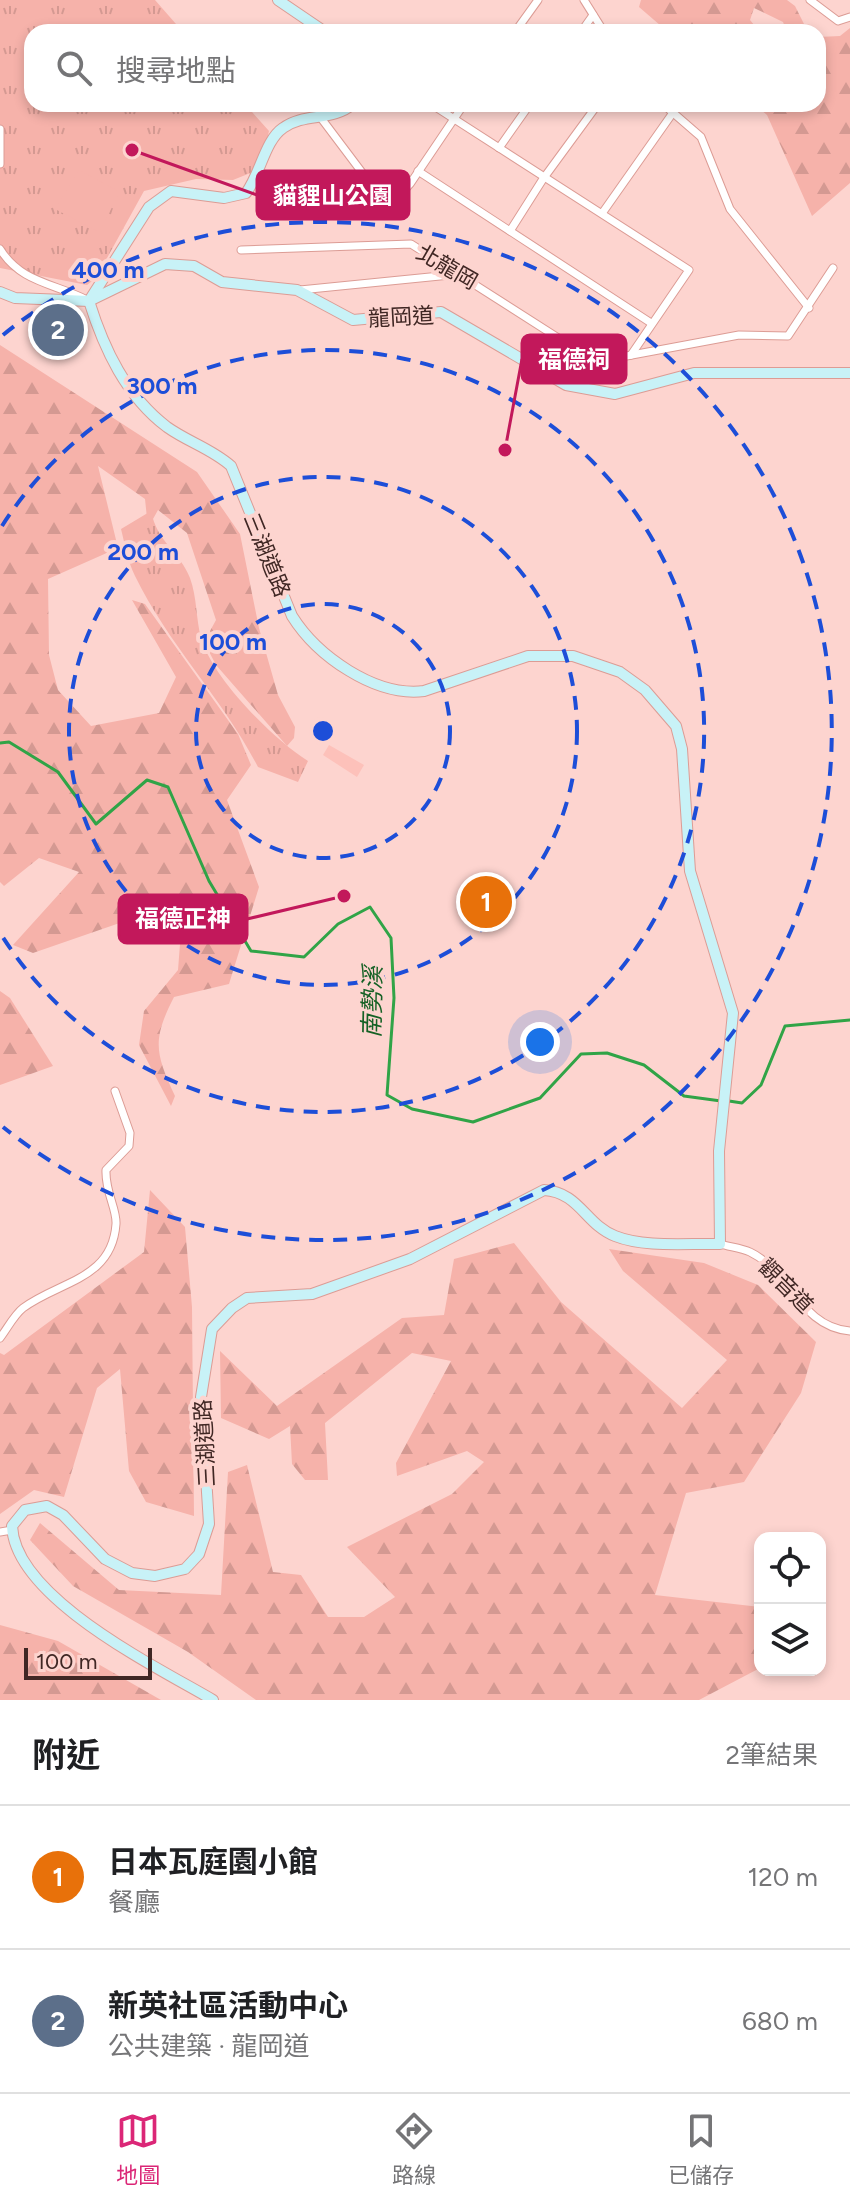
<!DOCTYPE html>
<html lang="zh-TW">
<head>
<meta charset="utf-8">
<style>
	body { margin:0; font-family:Figtree,"Noto Sans TC",sans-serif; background:#f2f2f2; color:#202124 }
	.controls { position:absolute; right:24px; bottom:24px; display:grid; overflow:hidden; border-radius:16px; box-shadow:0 4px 12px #0003 }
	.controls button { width:72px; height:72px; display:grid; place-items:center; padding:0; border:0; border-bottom:2px solid #e0e0e0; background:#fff; color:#202124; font:40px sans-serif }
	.scale { position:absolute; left:24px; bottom:20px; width:128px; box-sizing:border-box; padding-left:8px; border:4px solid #402724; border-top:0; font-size:22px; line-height:28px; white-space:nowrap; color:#402724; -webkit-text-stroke:6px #fdd4cf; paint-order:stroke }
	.you { position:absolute; left:540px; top:1042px; width:28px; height:28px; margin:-20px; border:6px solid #fff; border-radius:50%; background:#1a73e8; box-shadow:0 0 0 12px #1a73e833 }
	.badge { display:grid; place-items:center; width:52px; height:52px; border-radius:50%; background:#db2777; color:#fff; font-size:26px; font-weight:700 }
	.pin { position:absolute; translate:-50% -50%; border:4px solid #fff; box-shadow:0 2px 8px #0006 }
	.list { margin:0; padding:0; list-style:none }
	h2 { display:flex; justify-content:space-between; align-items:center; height:104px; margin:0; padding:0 32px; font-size:34px }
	h2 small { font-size:26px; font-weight:400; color:#757577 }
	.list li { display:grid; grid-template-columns:52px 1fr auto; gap:24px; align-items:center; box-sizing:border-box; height:144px; padding:0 32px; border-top:2px solid #e0e0e0 }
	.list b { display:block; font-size:30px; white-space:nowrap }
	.list p { margin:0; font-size:26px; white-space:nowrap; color:#757577 }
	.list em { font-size:26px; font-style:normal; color:#757577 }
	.icon { flex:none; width:44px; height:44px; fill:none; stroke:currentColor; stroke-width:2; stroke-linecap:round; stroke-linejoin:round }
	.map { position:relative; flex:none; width:850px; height:1700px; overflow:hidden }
	.search { position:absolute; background:#fff; box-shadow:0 4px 12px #0003; left:24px; right:24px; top:24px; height:88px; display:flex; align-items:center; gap:20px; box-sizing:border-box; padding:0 28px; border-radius:24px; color:#757577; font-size:30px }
	.sheet { height:392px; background:#fff }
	nav { display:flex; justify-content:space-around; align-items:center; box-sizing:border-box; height:112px; border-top:2px solid #e0e0e0; background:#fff; font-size:22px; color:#757577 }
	nav a { display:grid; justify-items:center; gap:4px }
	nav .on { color:#db2777 }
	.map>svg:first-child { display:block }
</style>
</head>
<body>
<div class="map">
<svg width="850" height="1700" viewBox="0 0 850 1700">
	<defs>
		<pattern id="forest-firs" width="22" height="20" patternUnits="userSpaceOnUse" patternTransform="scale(2)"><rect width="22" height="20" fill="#f6b2aa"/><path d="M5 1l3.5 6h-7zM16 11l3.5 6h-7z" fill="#d49992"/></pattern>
		<pattern id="park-tufts" width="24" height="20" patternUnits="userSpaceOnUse" patternTransform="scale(2)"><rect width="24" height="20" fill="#f6b2aa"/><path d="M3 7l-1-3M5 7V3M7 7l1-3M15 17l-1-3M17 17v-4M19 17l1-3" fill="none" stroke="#d49992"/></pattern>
	</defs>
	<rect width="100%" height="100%" fill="#fdd4cf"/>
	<path fill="#fdc1ba" d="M 329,745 L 364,765 L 357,777 L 323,755 Z"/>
	<g fill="url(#forest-firs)">
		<path d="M 641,0 L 787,0 L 795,6 L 804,24 L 787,32 L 783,22 L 754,8 L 750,20 L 760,32 L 668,32 L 639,7 Z"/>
		<path d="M 850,28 L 850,183 L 812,216 L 767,115 L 754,104 L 818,104 L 818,37 L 840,36 Z"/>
		<path d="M 0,345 L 197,472 L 240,534 L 259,628 L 278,695 L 295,727 L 294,738 L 287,746 L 216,665 L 204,642 L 216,620 L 187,533 L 158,510 L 148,528 L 145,499 L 98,466 L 118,548 L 48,579 L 49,655 L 58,690 L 91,726 L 159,713 L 176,677 L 132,600 L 145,604 L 238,734 L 251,765 L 227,800 L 259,887 L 229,984 L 174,997 C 152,1040 155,1053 175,1096 L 171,1106 L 139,1045 L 144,1011 L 178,970 L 181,931 L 137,917 L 33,953 L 13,945 L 79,872 L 39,858 L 4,886 L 0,882 Z"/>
		<path d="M 0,991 L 10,998 L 53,1066 L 0,1085 Z"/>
		<path d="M 150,1190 L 185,1227 L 192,1307 L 194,1516 L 146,1502 L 129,1471 L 120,1369 L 97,1388 L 64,1497 L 34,1490 L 0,1514 L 0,1353 L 4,1355 L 144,1252 Z"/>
		<path d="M 514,1243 L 561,1302 L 682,1408 L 727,1360 L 623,1271 L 609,1249 L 704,1263 L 758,1285 L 816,1342 L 801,1393 L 744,1482 L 686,1493 L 655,1595 L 760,1607 L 760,1668 L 699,1700 L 256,1700 L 188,1652 L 73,1586 L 30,1540 L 40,1523 L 119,1590 L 221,1595 L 228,1472 L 247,1465 L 273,1572 L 301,1575 L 328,1617 L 364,1617 L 395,1597 L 347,1547 L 452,1494 L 484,1462 L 467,1451 L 397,1476 L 396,1463 L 451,1361 L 412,1353 L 325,1423 L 328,1480 L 305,1480 L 292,1464 L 290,1426 L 269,1439 L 221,1418 L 220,1351 L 277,1406 L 402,1318 L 444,1315 L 454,1259 Z"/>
		<path d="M 0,1625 L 58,1641 L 161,1700 L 0,1700 Z"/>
	</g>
	<g fill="url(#park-tufts)">
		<path d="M 0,0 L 155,0 L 183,32 L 32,32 L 32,104 L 245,104 L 269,131 L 260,169 L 233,180 L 196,179 L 144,191 L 96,278 L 87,285 L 0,268 Z"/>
		<path d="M 151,511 C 157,542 180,552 190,578 C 197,597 196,619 201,638 C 213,679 273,739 308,761 L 298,782 L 258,767 C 223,699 168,644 135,576 C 128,562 125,545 121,529 Z"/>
	</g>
	<path fill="#f6b2aa" d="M 79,170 L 120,192 L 99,232 L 55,209 Z"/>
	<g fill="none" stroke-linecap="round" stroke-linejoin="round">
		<g stroke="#30a447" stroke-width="3">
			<path d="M 0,743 L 9,742 L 58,772 L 96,824 L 147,780 L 168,787 L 209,881 L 251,951 L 304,957 L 338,924 L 370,907 L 391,938 L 394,998 L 387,1095 L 412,1109 L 473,1122 L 540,1098 L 581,1054 L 607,1053 L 644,1065 L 684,1096 L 721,1101"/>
			<path d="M 729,1101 L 742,1103 L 761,1085 L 785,1026 L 850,1020"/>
		</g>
		<defs>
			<g id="street">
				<path d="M 584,0 L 604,32"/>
				<path d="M 810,0 L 838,21 L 850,17"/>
				<path d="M 515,32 L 538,0"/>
				<path d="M 581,32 L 593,15"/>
				<path d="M 431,104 L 689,270 L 631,355"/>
				<path d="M 663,104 L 701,137 L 730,209 L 809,308"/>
				<path d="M 321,118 L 382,199 L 400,195 L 410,184 L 464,104"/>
				<path d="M 0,129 L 0,164"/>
				<path d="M 499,148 L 530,104"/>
				<path d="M 418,171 L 651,323"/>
				<path d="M 603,212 L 672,114"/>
				<path d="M 510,231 L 543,179 L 598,104"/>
				<path d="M 0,249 C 21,283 54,283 87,300"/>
				<path d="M 241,250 L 411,244 L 588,357 L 605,360 L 739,335 L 788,336 L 833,268"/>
				<path d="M 300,290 L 460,274"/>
				<path d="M 720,1244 C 730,1247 741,1248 750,1252 C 790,1271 800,1327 850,1331"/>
				<path d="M 0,1338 C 7,1329 14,1315 23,1308 C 59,1281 112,1280 116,1224 C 117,1209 105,1192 106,1170 L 129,1146 L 130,1133 L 115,1091"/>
				<path d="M 0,1532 L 12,1530"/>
			</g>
			<g id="secondary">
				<path d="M 278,0 L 325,32"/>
				<path d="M 0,292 L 15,298 L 89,301 L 165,264 L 194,266 L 222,282 L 297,290 L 353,320 L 441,312 L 566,385 L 615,394 L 694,373 L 850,373"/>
				<path d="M 213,1700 C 157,1667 15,1598 12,1526 L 25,1510 L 47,1506 L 63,1515 L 105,1559 L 132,1573 L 155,1576 L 185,1569 L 199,1554 L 209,1524 L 201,1397 L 212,1329 L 232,1308 L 247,1298 L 312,1294 L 410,1259 L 544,1190 C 579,1192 586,1225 615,1236 C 645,1248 688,1243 720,1244 L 719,1151 L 733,1013 L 690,871 L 682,749 L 676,726 L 645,690 L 620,672 L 573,656 L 528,656 L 424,691 C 375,697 317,656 292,616 L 231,466 C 212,449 188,442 167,427 C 126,396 104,349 89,301 L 149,207 L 171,191 L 224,198 L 246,193 C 260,175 265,140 283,128 C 305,112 332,122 353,104"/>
			</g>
		</defs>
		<use href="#street" stroke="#dc9c95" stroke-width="9"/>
		<use href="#secondary" stroke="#dc9c95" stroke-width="12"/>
		<use href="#street" stroke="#fff" stroke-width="7"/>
		<use href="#secondary" stroke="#c8f2f7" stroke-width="10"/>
	</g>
	<g fill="none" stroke="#1d4ed8" stroke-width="4" stroke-dasharray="14 10">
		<circle cx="323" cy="731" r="127"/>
		<circle cx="323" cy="731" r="254"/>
		<path d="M2 526A381 381 0 1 1 2 936"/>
		<path d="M3 335A509 509 0 1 1 3 1127"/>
	</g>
	<g text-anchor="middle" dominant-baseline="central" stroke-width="8" stroke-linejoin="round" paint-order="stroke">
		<g font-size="22" fill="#402724" stroke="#fdd4cf">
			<text transform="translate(447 267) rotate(30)">北龍岡</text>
			<text transform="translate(401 317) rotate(-3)">龍岡道</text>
			<text transform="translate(267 555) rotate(68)">三湖道路</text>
			<text transform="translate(786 1286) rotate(45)">觀音道</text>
			<text transform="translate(205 1443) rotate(-93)">三湖道路</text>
		</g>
		<g font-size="24" font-style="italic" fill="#156125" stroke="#fdd4cf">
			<text transform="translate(372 1002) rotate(-89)">南勢溪</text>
		</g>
	</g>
	<circle cx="323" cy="731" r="12" fill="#1d4ed8" stroke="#fdd4cf" stroke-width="4"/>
	<g font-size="24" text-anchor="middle" font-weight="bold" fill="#1d4ed8" stroke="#fdd4cf" stroke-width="8" stroke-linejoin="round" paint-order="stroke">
		<text x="108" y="278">400 m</text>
		<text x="162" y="394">300 m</text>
		<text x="143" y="560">200 m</text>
		<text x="233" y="650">100 m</text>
	</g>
	<path fill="none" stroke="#c2185b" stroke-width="3" d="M132 150L257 195M505 450L522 359M344 896L247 919"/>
	<g fill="#c2185b" stroke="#fdd4cf" stroke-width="3">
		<circle cx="132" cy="150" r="8"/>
		<circle cx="505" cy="450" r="8"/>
		<circle cx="344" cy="896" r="8"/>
	</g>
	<g fill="#c2185b" stroke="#c2185b" stroke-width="3">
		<rect x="257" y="171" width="152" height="48" rx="8"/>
		<rect x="522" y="335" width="104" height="48" rx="8"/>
		<rect x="119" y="895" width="128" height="48" rx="8"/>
	</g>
	<g font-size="24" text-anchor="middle" font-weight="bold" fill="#fff">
		<text x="333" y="204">貓貍山公園</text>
		<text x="574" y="368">福德祠</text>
		<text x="183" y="927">福德正神</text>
	</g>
</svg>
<div class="controls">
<button><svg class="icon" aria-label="locate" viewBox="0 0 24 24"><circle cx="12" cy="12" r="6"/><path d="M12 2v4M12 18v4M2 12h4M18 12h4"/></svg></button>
<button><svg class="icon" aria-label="layers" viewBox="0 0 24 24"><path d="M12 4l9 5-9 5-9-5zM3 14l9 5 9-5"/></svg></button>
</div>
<div class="scale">100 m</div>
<div class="you"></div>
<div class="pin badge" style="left:486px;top:902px;background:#e8710a">1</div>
<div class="pin badge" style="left:58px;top:330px;background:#5c6f8a">2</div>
<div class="search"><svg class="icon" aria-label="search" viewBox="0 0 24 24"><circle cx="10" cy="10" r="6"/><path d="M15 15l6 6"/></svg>搜尋地點</div>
</div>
<section class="sheet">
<h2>附近<small>2筆結果</small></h2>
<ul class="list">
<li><span class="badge" style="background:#e8710a">1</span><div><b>日本瓦庭園小館</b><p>餐廳</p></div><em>120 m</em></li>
<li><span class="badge" style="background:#5c6f8a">2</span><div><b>新英社區活動中心</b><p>公共建築 · 龍岡道</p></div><em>680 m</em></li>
</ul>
</section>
<nav>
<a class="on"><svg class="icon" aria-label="map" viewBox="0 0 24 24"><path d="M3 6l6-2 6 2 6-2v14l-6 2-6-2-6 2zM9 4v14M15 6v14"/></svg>地圖</a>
<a><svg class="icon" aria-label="directions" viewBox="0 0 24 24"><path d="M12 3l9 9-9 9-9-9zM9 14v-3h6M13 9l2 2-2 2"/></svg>路線</a>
<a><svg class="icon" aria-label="saved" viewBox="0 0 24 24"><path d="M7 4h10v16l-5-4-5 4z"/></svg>已儲存</a>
</nav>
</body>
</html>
